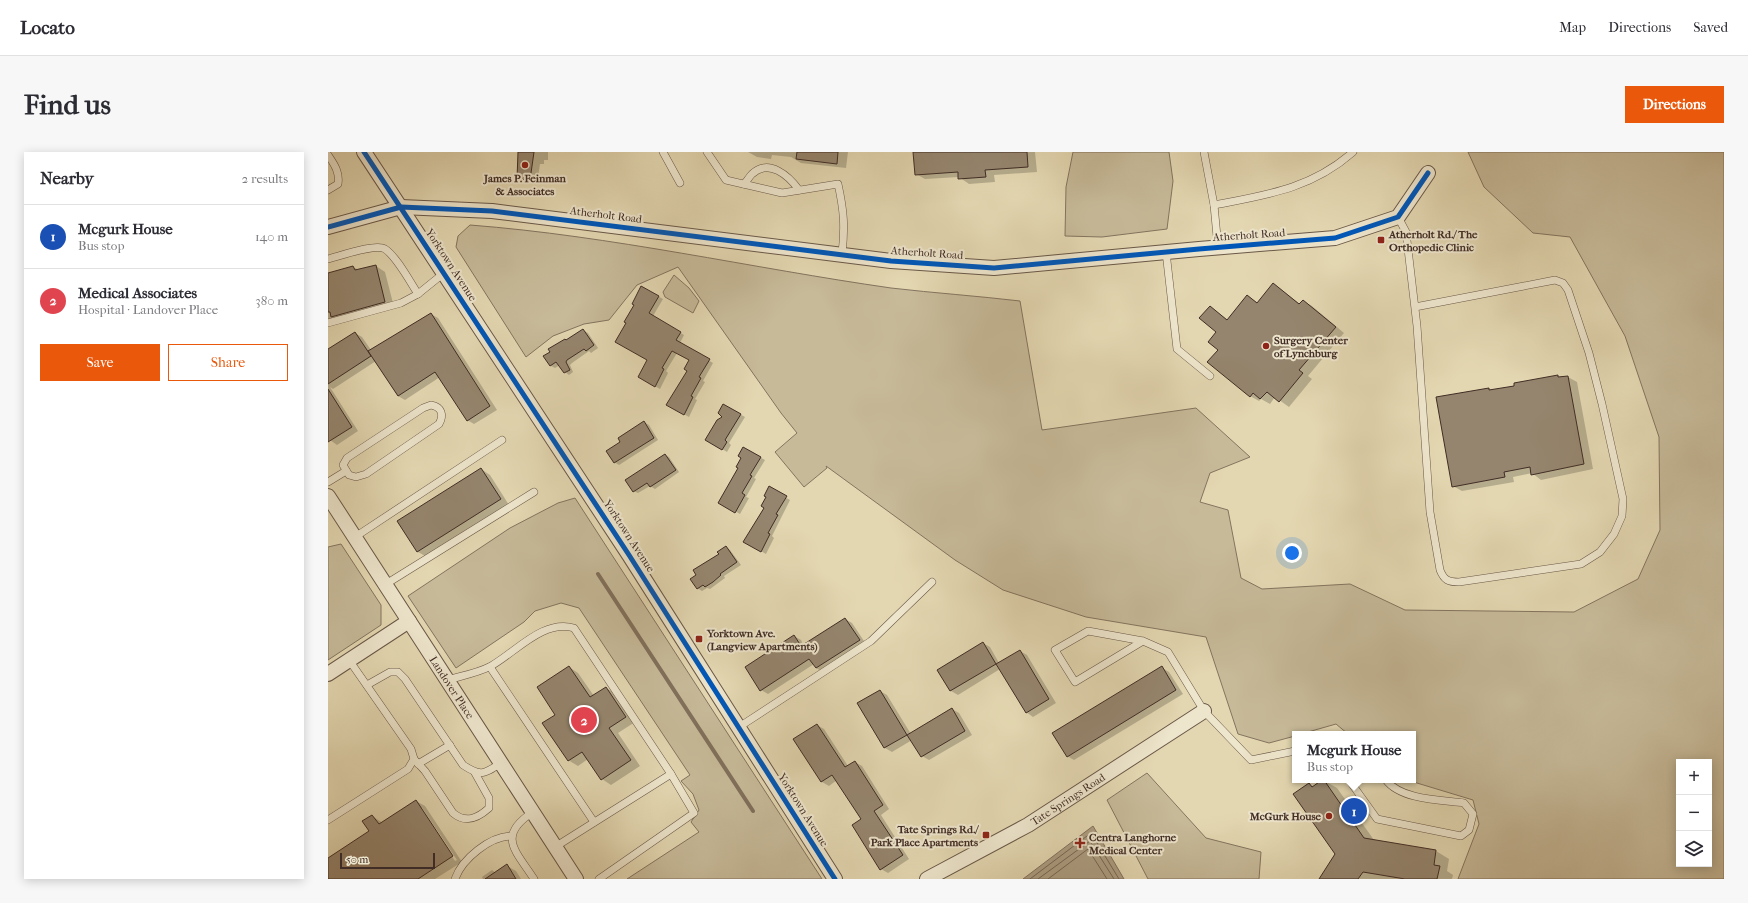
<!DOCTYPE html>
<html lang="en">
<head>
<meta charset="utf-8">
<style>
	body { margin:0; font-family:"IM FELL French Canon",serif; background:#f7f7f7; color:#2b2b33 }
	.controls { position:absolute; right:12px; bottom:12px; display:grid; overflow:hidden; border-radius:0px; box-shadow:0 2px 10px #0003 }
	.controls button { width:36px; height:36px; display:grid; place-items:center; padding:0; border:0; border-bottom:1px solid #e1e1e2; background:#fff; color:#2b2b33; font:20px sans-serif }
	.scale { position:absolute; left:12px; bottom:10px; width:95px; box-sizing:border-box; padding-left:4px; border:2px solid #412d25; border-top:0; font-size:11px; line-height:14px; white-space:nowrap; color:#412d25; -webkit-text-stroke:3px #ede5cc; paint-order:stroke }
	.you { position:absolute; left:964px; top:401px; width:14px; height:14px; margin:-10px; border:3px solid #fff; border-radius:50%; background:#1a73e8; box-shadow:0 0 0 6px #1a73e833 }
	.badge { display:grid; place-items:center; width:26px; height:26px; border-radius:50%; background:#ea580c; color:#fff; font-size:13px; font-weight:700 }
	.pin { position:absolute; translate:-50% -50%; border:2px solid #fff; box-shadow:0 1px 4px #0006 }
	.popup { position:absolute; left:964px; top:579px; width:124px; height:52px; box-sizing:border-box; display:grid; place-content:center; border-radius:0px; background:#fff; filter:drop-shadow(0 1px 3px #0005); font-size:13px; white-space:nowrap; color:#7c7c81 }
	.popup b { font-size:15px; color:#2b2b33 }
	.popup::after { content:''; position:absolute; left:50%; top:100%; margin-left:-8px; border:8px solid transparent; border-top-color:#fff }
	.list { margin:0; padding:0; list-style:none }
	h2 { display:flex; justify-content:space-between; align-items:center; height:52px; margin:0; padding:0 16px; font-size:17px }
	h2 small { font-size:13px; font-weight:400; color:#7c7c81 }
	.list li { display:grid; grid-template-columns:26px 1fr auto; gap:12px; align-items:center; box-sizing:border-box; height:64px; padding:0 16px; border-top:1px solid #e1e1e2 }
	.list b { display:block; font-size:15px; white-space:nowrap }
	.list p { margin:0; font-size:13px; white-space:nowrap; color:#7c7c81 }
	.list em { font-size:13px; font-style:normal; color:#7c7c81 }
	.actions { display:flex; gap:8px; padding:12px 16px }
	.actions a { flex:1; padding:9px 0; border:1px solid #ea580c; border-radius:0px; text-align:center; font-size:14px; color:#ea580c }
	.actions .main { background:#ea580c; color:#fff }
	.icon { flex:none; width:22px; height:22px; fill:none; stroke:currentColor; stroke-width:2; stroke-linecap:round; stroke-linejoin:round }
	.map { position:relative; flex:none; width:1396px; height:727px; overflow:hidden; border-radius:0px }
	header { display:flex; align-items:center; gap:24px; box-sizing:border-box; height:56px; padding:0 20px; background:#fff; border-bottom:1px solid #e1e1e2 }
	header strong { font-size:19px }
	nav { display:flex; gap:22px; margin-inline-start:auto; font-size:14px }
	.intro { display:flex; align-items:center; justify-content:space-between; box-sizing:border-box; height:96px; padding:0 24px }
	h1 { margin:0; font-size:28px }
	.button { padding:10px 18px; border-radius:0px; background:#ea580c; color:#fff; font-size:14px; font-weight:700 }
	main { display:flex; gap:24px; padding:0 24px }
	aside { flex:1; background:#fff; border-radius:0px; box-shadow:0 2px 10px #0003 }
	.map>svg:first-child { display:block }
</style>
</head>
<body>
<header>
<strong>Locato</strong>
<nav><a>Map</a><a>Directions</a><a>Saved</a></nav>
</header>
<div class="intro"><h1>Find us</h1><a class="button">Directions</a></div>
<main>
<aside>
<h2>Nearby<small>2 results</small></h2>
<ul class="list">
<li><span class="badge" style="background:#1a4fb4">1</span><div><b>Mcgurk House</b><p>Bus stop</p></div><em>140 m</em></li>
<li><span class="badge" style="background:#e0444e">2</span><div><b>Medical Associates</b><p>Hospital · Landover Place</p></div><em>380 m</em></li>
</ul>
<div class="actions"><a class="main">Save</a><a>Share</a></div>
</aside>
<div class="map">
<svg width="1396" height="727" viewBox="0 0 1396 727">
	<rect width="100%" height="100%" fill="#e3d7b1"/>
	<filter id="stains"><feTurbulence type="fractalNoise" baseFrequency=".005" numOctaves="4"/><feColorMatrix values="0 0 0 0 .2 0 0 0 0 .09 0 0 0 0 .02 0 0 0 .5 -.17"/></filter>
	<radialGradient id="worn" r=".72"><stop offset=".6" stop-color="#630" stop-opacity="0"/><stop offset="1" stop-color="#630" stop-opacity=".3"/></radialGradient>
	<g fill="#c7ba99" stroke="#84745f" fill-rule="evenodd">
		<path d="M 745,0 L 841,0 L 845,29 L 839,77 L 774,85 L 737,84 L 738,35 Z"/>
		<path d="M 1140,0 L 1396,0 L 1396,727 L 1130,727 L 1151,672 L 1145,648 L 1079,628 L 1085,628 L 1085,582 L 1020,582 L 1008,572 L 973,582 L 967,582 L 967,584 L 941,591 L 910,582 L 878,485 L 758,465 L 675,438 L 627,408 L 498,314 L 499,316 L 476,335 L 447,300 L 469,281 L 453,261 L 350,115 L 309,133 L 281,168 L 256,172 L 225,184 L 198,205 L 128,95 L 130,84 L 142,73 C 284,84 423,116 563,136 C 606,141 650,144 692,149 L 714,278 L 868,256 L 922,305 L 882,321 L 872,350 L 900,358 L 913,426 L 934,437 L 1022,432 L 1077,458 L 1246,460 L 1310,427 L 1332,378 L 1331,285 L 1297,184 L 1242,85 L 1205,81 L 1156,35 ZM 1351,610 L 1381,610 L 1381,712 L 1351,712 Z"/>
		<path d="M 346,123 L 361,136 L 371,149 L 365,161 L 337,145 L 335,140 Z"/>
		<path d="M 247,346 L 494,727 L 299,727 L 371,680 L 363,670 L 371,658 L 365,642 L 353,629 L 362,623 L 251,456 L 233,451 L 207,459 L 196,470 L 128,516 L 80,444 L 182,376 L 230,351 Z"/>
		<path d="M 13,392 L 53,453 L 53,473 L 0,508 L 0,395 Z"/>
		<path d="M 819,621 L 878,686 L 933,700 L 931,727 L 820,727 L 779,648 Z"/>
	</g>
	<path fill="#ac9d81" stroke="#81705c" d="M 765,674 L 796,727 L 695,727 Z"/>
	<g fill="#0003" fill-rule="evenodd">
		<path d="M 191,0 L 220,0 L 220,8 L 216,8 L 216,12 L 212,12 L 209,32 L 197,30 L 190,26 Z"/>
		<path d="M 420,0 L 520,0 L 518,16 L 473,11 L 463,5 L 444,3 L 443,7 L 429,5 Z"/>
		<path d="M 586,0 L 707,0 L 709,20 L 666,23 L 667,30 L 641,32 L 631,25 L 597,27 L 588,22 Z"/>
		<path d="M 48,114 L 57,120 L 66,155 L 0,167 L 0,122 L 25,115 L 31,118 Z"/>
		<path d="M 946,132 L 972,152 L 975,149 L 984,154 L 1016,181 L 980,224 L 984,227 L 961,255 L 947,245 L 942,252 L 933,247 L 931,249 L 922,244 L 891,197 L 890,180 L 882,155 L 900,168 L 920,144 L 930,151 Z"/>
		<path d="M 314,135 L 335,147 L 325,164 L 356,183 L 352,191 L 385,211 L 375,229 L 377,230 L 367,247 L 369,248 L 361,265 L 340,253 L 360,218 L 363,208 L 349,201 L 338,219 L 340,221 L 332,237 L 311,225 L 321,208 L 307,153 Z"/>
		<path d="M 103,162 L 110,166 L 169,258 L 146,272 L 139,268 L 112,225 L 77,248 L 70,244 L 48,209 L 5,237 L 2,235 L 30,279 L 9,293 L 2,288 L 0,285 L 0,199 L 27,181 L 34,185 L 43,198 Z"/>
		<path d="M 255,178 L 260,181 L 270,196 L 263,201 L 261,199 L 244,211 L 242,213 L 245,220 L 241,223 L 237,220 L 232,213 L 227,216 L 223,214 L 217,204 Z"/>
		<path d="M 1230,224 L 1232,226 L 1240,225 L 1249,230 L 1265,317 L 1213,328 L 1204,321 L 1185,325 L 1186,330 L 1134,339 L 1125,334 L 1161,237 L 1164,239 Z"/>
		<path d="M 395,253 L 417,265 L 401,291 L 403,293 L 399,300 L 379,288 L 396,265 Z"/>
		<path d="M 316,270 L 321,273 L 330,288 L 291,313 L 286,310 L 294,291 Z"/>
		<path d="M 416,296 L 437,308 L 426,326 L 428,327 L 418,345 L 421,346 L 412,362 L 391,350 L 412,316 Z"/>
		<path d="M 337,303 L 341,305 L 351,320 L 327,337 L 322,334 L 310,341 L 305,339 Z"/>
		<path d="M 153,317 L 162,323 L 181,353 L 99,405 L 90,400 L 70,370 Z"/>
		<path d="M 441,336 L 462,348 L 444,384 L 446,386 L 438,402 L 417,390 L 437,355 Z"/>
		<path d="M 398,395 L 402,398 L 413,413 L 396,424 L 397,426 L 382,437 L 379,436 L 374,439 L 369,436 Z"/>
		<path d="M 517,467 L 524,471 L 538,492 L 495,520 L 488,516 L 486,512 L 440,542 L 433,538 L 466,484 L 473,488 L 476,494 Z"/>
		<path d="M 655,491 L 662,495 L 671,511 L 692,499 L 699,503 L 728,551 L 705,565 L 698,560 L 672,517 L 630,543 L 623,539 L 610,518 Z"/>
		<path d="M 241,515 L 250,521 L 266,544 L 278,536 L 287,541 L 307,570 L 290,581 L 312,614 L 283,633 L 274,627 L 260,607 L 250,614 L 240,608 L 229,563 Z"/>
		<path d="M 834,516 L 841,520 L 855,542 L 746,608 L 739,604 Z"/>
		<path d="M 552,539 L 559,543 L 583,582 L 624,557 L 631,561 L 644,583 L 601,608 L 594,604 L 584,588 L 564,600 L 557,596 L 531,552 Z"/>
		<path d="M 489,573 L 496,577 L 520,614 L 527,610 L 534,614 L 561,657 L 553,663 L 581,707 L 560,721 L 553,717 L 534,668 L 509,628 L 501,634 L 494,630 L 467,587 Z"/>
		<path d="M 995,628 L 1009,636 L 1046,688 L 1108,699 L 1121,707 L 1119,719 L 1125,723 L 1124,727 L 993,727 L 1009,702 L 981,632 L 986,635 Z"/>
		<path d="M 88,649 L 97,654 L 134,710 L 107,727 L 0,727 L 0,707 L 42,679 L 44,664 L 55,671 ZM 92,656 L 94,656 L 129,708 L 127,709 Z"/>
		<path d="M 179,714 L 188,719 L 193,727 L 155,727 L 154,725 L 164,718 L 168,721 Z"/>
	</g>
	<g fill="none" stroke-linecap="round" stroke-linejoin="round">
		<g stroke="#766553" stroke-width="1">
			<path d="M 702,727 L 763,681 L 791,727"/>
			<path d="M 710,727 L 762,689 L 786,727"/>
			<path d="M 720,727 L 760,697 L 779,727"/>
		</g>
		<path stroke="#81705c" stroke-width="4" d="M 270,422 L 425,659"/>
	</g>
	<g fill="#95856e" stroke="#412d25">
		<path d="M 190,0 L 206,0 L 202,28 L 189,27 Z"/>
		<path d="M 469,0 L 510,0 L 509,12 L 468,7 Z"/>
		<path d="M 585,0 L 699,0 L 700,15 L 657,18 L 658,25 L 630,27 L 630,20 L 587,23 Z"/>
		<path d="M 48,113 L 57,150 L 3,165 L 2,160 L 0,160 L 0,121 L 25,114 L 27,118 Z"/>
		<path d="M 945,131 L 971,152 L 975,148 L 1008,175 L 971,218 L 975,221 L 951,250 L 939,240 L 932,247 L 925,241 L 922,245 L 879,210 L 890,198 L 880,190 L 888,180 L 871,166 L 882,154 L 899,168 L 919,143 L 929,151 Z"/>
		<path d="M 313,134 L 331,144 L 321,161 L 353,180 L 348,188 L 382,207 L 371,225 L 373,226 L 363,244 L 365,245 L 356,263 L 338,253 L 359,219 L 356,217 L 361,208 L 344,199 L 334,216 L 336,217 L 327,235 L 310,225 L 319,208 L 287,190 L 298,171 L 296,170 L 306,153 L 304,152 Z"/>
		<path d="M 103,161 L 162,254 L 139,269 L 107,220 L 70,244 L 40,199 Z"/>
		<path d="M 255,177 L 266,193 L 258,199 L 256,197 L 239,208 L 238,210 L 242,218 L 236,221 L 228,210 L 222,214 L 215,204 L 222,200 L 220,197 L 237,187 L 238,188 Z"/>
		<path d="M 27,180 L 43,204 L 0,232 L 0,197 Z"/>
		<path d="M 1230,223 L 1230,225 L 1240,224 L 1256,312 L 1203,323 L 1202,315 L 1176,320 L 1177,325 L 1124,335 L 1108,245 L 1161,236 L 1161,238 L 1186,234 L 1186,231 Z"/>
		<path d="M 0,237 L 24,275 L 0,290 Z"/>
		<path d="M 395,252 L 413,262 L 397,288 L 399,290 L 394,298 L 377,288 L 389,268 L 394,265 L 390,261 Z"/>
		<path d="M 316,269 L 326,286 L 286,311 L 278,299 L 292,290 L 290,286 Z"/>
		<path d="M 415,295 L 433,305 L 422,323 L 424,324 L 414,341 L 417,343 L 407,361 L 390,351 L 410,316 L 408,315 L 413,306 L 410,304 Z"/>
		<path d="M 337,302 L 348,318 L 322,335 L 319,331 L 305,340 L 297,328 Z"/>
		<path d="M 153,316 L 173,347 L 89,400 L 69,369 Z"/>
		<path d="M 441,334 L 459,344 L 448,362 L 450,363 L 440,381 L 442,382 L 433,400 L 415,390 L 436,356 L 433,354 L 438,345 L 436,344 Z"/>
		<path d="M 398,394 L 409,410 L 392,422 L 393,423 L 385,430 L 377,435 L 375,433 L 369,437 L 362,427 L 368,423 L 365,418 L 391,402 L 389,400 Z"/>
		<path d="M 517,466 L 532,488 L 488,516 L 481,507 L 432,539 L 417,515 L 466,483 L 473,494 Z"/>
		<path d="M 655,490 L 668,512 L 622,539 L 609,518 Z"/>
		<path d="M 692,498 L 721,547 L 698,561 L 668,512 Z"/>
		<path d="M 241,514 L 262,545 L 278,535 L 298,565 L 281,576 L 303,608 L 273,628 L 254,600 L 240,609 L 214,571 L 227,563 L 209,535 Z"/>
		<path d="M 834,514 L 848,538 L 739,605 L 724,581 Z"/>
		<path d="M 552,538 L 579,583 L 556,596 L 529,551 Z"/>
		<path d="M 624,556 L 637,579 L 593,605 L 579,583 Z"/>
		<path d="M 489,572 L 517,615 L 527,609 L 555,653 L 546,659 L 575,703 L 552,718 L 524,673 L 533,667 L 504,623 L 493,630 L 465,587 Z"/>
		<path d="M 994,628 L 996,628 L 1036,686 L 1108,698 L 1106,713 L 1112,714 L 1109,727 L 1077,727 L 1035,720 L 1030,727 L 991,727 L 1007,702 L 965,642 L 981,631 L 984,635 Z"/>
		<path d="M 88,648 L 125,704 L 90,727 L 0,727 L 0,706 L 41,679 L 34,669 L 44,663 L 51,672 Z"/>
		<path d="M 179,712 L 188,727 L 157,727 Z"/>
	</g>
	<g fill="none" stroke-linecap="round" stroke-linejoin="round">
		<defs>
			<g id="service">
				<path d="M 335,0 L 352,31"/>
				<path d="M 379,0 L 398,28 L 454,41 L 510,32 C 516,59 517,75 514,102"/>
				<path d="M 876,0 L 886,53 L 890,95"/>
				<path d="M 0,3 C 6,12 12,20 10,32 L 0,38"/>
				<path d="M 416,32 C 419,29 421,25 424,22 C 441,6 461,24 471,38"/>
				<path d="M 886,53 C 938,43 983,37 1025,0"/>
				<path d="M 1070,65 L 1078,80 L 1089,174 L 1102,360 L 1112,418 C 1116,428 1120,430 1131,430 L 1253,412 L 1272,400 L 1286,382 L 1294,364 L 1295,347 L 1274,252 L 1261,201 L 1240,138 L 1235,131 L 1227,128 L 1087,155"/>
				<path d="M 838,100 L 849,197 L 882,224"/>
				<path d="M 0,107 C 12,104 48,91 57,97 C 69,105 82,130 90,142"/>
				<path d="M 0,171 L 73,151 L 90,142 L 116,121"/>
				<path d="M 103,253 C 114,255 116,263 111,272 L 38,322 L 28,325 L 21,323 L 15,313 L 19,306 L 95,256 Z"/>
				<path d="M 0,330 L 18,319"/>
				<path d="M 27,385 L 174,288"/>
				<path d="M 58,432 L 206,340"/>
				<path d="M 815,489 L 747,530 L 727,498 L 760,479 L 815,489 L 840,500 L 876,559 L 923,608 L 967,599"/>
				<path d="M 162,515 L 266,670"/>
				<path d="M 119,528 C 133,524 150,521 163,514 C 188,500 215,467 246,476 L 343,622 L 227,695"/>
				<path d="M 39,533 L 62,520 L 70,520 L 77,527 L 135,613 C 153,625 156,622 173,611"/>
				<path d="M 411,575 L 543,489 L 604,430"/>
				<path d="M 86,607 L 97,619 L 125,661 C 138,672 150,666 161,656 L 161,646 L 147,621"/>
				<path d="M 90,612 L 122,593"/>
				<path d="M 1021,628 L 1049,667 L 1133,684 L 1141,678 L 1145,662 L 1136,651 C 1113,648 1073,648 1058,628"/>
				<path d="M 205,660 C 168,684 188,699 206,727"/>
				<path d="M 0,668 L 80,617 L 86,607 L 83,597 L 21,508"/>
				<path d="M 127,727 C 134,707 162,684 184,684"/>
				<path d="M 271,727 L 366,661 L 343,622"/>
			</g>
			<g id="minor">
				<path d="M 36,0 L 301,403 L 507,727"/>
				<path d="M 0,75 L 73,55 L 164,59 L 563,109 L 666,116 L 871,97 L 1007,86 L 1070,65 L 1100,21"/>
				<path id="s1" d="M 0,344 L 248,727"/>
				<path d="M 0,522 L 81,469"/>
				<path id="s2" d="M 599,727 L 700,673 L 876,559"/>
			</g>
		</defs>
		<use href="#service" stroke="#6a5848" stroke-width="8"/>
		<use href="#minor" stroke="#6a5848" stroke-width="16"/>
		<use href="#service" stroke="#ede5cc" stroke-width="7"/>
		<use href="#minor" stroke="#ede5cc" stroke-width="14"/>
		<defs>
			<g id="cycleway">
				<path d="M 36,0 L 301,403 L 507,727"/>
				<path d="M 0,75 L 73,55 L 164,59 L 563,109 L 666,116 L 871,97 L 1007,86 L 1070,65 L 1100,21"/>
			</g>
		</defs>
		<use href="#cycleway" stroke="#ede5cc" stroke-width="8"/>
		<use href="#cycleway" stroke="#0057b8" stroke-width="5"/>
	</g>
	<g fill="#8f2418" stroke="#ede5cc" stroke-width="1.5">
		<circle cx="197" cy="13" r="4"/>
		<rect x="1049" y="84" width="8" height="8" rx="2"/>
		<circle cx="938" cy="194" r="4"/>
		<rect x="367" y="483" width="8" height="8" rx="2"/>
		<circle cx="1001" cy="664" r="4"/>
		<rect x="654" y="679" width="8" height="8" rx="2"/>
		<path d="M750 685h4v4h4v4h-4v4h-4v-4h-4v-4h4z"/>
	</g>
	<g text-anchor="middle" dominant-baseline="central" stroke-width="4" stroke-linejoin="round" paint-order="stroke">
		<g font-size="11" font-weight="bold" fill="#412d25" stroke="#ede5cc" text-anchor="start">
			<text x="197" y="26" text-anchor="middle">James P. Feinman<tspan x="197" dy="13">&amp; Associates</tspan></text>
			<text x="1061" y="82">Atherholt Rd./ The<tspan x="1061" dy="13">Orthopedic Clinic</tspan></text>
			<text x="946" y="188">Surgery Center<tspan x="946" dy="13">of Lynchburg</tspan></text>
			<text x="379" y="481">Yorktown Ave.<tspan x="379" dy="13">(Langview Apartments)</tspan></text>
			<text x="993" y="664" text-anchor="end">McGurk House</text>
			<text x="650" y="677" text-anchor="end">Tate Springs Rd./<tspan x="650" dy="13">Park Place Apartments</tspan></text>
			<text x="761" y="685">Centra Langhorne<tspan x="761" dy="13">Medical Center</tspan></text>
		</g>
		<g font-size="11" fill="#412d25" stroke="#ede5cc">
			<text transform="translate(278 63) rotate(7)">Atherholt Road</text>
			<text transform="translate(921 83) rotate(-4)">Atherholt Road</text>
			<text transform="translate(599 101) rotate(4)">Atherholt Road</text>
			<text transform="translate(123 113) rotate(57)">Yorktown Avenue</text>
			<text transform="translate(301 384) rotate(57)">Yorktown Avenue</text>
			<text stroke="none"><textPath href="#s1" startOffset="228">Landover Place</textPath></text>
			<text stroke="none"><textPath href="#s2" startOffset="162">Tate Springs Road</textPath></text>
			<text transform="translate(475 658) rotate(58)">Yorktown Avenue</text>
		</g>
	</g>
	<rect width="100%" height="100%" filter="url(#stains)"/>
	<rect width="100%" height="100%" fill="url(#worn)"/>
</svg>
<div class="controls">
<button>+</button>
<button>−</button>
<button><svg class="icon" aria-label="layers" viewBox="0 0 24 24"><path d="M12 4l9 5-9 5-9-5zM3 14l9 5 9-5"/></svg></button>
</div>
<div class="scale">50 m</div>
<div class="you"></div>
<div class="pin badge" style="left:1026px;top:659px;background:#1a4fb4">1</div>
<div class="popup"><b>Mcgurk House</b>Bus stop</div>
<div class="pin badge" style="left:256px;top:568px;background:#e0444e">2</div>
</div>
</main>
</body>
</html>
